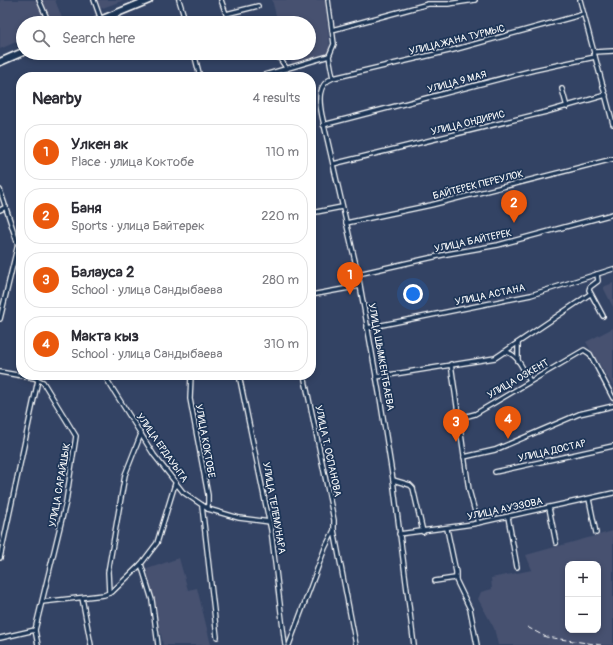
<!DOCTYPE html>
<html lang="en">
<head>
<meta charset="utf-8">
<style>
	body { margin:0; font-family:Pangolin,sans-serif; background:#f2f2f3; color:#2b2b33 }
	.controls { position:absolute; right:12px; bottom:12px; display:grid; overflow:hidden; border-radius:8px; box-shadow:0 2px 6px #0003 }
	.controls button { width:36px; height:36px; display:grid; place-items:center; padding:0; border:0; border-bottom:1px solid #e1e1e2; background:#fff; color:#2b2b33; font:20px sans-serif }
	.you { position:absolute; left:413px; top:294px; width:14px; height:14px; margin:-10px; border:3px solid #fff; border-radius:50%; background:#1a73e8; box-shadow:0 0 0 6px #1a73e833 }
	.badge { display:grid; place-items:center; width:26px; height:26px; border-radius:50%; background:#ea580c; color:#fff; font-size:13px; font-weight:700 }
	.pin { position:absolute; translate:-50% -33px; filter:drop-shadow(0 1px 2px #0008) }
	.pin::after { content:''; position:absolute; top:21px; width:14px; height:12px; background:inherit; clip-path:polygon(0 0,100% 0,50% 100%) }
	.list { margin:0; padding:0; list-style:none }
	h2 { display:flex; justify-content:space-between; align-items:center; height:52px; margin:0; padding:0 16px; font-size:17px }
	h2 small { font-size:13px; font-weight:400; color:#7c7c81 }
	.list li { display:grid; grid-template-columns:26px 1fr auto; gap:12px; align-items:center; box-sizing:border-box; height:56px; margin:0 8px 8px; padding:0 8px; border:1px solid #e1e1e2; border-radius:16px }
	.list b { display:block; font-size:15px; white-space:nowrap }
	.list p { margin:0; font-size:13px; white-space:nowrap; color:#7c7c81 }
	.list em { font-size:13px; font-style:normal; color:#7c7c81 }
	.icon { flex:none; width:22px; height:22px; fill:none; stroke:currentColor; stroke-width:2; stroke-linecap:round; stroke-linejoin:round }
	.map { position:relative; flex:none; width:613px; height:645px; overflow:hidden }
	.search { position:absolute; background:#fff; box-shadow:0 2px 6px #0003; left:16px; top:16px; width:300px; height:44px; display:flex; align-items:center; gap:10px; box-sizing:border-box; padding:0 14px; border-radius:22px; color:#7c7c81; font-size:15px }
	.panel { position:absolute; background:#fff; box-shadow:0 2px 6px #0003; left:16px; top:72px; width:300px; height:308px; border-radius:16px }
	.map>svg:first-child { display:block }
</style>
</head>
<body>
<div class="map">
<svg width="613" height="645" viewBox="0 0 613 645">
	<rect width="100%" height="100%" fill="#334364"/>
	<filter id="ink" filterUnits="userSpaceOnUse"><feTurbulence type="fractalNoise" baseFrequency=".025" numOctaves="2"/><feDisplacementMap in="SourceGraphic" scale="8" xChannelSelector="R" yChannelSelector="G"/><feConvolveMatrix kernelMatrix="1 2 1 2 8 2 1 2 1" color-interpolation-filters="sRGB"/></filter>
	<g filter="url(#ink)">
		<g fill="#465170" fill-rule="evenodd">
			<path d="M 0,0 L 55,0 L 64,23 L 23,23 L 23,39 L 0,49 Z"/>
			<path d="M 97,0 L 124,0 L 100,9 Z"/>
			<path d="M 272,0 L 325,0 L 330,50 L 327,54 L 292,64 L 288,53 L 309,53 L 309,23 L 278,23 Z"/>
			<path d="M 613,283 L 613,307 L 603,287 Z"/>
			<path d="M 613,328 L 613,386 L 586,342 Z"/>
			<path d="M 613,531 L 613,645 L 498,645 L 494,628 L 478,599 L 481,592 L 492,589 L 491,578 L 532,570 L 526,555 ZM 568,564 L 598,564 L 598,630 L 568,630 Z"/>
			<path d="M 179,558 L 188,590 L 197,588 L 211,645 L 163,645 L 147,569 Z"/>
		</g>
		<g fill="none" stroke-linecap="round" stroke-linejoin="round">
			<defs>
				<g id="minor">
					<path d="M 39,0 L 49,23"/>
					<path d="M 94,0 L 101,20"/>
					<path d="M 179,0 L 186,23"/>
					<path d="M 221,0 L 226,14 L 258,6"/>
					<path d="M 328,0 L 334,44 L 329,56 L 330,62 L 333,78"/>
					<path d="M 580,0 L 613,124"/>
					<path d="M 332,30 L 428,4 L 448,4 L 475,0"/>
					<path d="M 594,52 L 613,51"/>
					<path d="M 194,53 L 200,77"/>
					<path d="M 276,53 L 287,69"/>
					<path d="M 258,77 L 329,56"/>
					<path d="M 562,89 L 567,107"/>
					<path d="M 323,125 L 534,70 L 595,57"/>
					<path d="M 333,164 L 546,112 L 606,95"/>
					<path d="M 0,190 L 21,254"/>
					<path d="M 0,210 L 6,207"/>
					<path d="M 311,213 L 342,207"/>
					<path d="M 346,223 L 431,205 L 613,159"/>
					<path d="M 358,274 L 447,254 L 498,245 L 613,214"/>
					<path d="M 597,274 L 598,281 L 590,287 L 589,290 L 603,316"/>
					<path d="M 311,295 L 360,286"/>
					<path d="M 0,319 L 18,244"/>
					<path d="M 367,328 L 531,295 L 613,269"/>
					<path d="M 518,343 L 518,361"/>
					<path d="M 504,352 C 518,352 523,371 530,381"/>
					<path d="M 451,364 L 469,490 L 478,523"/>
					<path d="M 0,372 L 34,378 L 43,382 L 76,436 L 66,502 L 35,630 L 38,645"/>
					<path d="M 104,375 L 154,455 L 183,492 L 208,509 L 239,518 L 270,522"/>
					<path d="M 191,375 L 190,399 L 208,495 L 208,509"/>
					<path d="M 239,375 L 271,530 L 285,645"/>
					<path d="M 304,375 L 334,520 L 334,530 L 356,645"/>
					<path d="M 376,377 L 495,358 L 590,294"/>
					<path d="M 460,418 L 475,414 L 584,350 L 590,354 L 613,398"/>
					<path d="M 464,457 L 495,450 L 579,414 L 613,406"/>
					<path d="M 495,472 L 613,446"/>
					<path d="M 393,480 L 410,485 L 413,488 L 423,532"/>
					<path d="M 589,499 L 596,533"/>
					<path d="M 202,506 L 217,637"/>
					<path d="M 549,508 L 556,543"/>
					<path d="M 508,517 L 517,567"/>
					<path d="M 447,529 L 456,572 L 456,580 L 470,609 L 477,645"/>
					<path d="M 399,534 L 473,524 L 613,493"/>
					<path d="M 0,558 L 38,380"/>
					<path d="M 141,564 L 152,600 L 158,645"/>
					<path d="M 435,581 L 455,578"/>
					<path d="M 109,593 L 108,572 L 125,475 L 141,434"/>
					<path d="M 82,598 L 91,645"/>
					<path d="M 42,602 L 104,595 L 112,592 L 141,564 L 157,543 L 175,484"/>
					<path d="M 0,638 L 35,630"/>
					<path d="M 289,645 L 325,548 L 334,530"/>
					<path d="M 414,645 L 393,480 L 380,398 L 358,274 L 322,116 C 319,101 317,84 333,78 L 453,50 L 584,14"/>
				</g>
				<g id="trunk">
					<path d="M 93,23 L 149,0"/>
					<path d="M 0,62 L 23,52"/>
				</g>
			</defs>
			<use href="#minor" stroke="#fff" stroke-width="6"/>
			<use href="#trunk" stroke="#fff" stroke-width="9"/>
			<use href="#minor" stroke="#1d3557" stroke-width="3.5"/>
			<use href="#trunk" stroke="#1d3557" stroke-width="6"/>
			<path stroke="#fff" stroke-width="1" stroke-dasharray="6 3" stroke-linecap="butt" d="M 527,627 L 546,637 L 601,645"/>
		</g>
	</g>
	<g text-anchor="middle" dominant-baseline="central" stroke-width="3.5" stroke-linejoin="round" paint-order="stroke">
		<g font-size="10" fill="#fff" stroke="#1d3557">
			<text transform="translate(457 40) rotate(-14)">УЛИЦА ЖАНА ТУРМЫС</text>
			<text transform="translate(457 82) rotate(-15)">УЛИЦА 9 МАЯ</text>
			<text transform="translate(468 123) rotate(-14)">УЛИЦА ОНДИРИС</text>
			<text transform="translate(478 185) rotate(-14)">БАЙТЕРЕК ПЕРЕУЛОК</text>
			<text transform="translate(473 241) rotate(-12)">УЛИЦА БАЙТЕРЕК</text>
			<text transform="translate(490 295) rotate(-12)">УЛИЦА АСТАНА</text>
			<text transform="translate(381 357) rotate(80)">УЛИЦА ШЫМКЕНТБАЕВА</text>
			<text transform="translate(518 379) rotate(-30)">УЛИЦА ОЗКЕНТ</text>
			<text transform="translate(205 441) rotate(80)">УЛИЦА КОКТОБЕ</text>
			<text transform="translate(162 448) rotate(55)">УЛИЦА ЕРДАУЫТА</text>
			<text transform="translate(328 451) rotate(78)">УЛИЦА Т. ОСПАНОВА</text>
			<text transform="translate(552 451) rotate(-13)">УЛИЦА ДОСТАР</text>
			<text transform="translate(60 485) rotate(-80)">УЛИЦА САРАЙШЫК</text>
			<text transform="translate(274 508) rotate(80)">УЛИЦА ТЕЛЕМУНАРА</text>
			<text transform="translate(505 509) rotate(-12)">УЛИЦА АУЭЗОВА</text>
		</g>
	</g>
</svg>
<div class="controls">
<button>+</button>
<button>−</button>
</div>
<div class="you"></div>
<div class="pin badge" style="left:350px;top:295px">1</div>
<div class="pin badge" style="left:514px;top:223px">2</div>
<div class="pin badge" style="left:456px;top:442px">3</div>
<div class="pin badge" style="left:508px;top:439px">4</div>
<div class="search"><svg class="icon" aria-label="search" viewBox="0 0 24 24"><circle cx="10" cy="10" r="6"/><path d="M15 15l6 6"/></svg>Search here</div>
<section class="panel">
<h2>Nearby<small>4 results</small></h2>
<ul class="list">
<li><span class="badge">1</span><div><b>Улкен ак</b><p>Place · улица Коктобе</p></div><em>110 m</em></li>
<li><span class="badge">2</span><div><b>Баня</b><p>Sports · улица Байтерек</p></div><em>220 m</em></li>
<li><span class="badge">3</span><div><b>Балауса 2</b><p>School · улица Сандыбаева</p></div><em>280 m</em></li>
<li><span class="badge">4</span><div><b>Макта кыз</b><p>School · улица Сандыбаева</p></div><em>310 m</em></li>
</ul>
</section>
</div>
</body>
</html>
